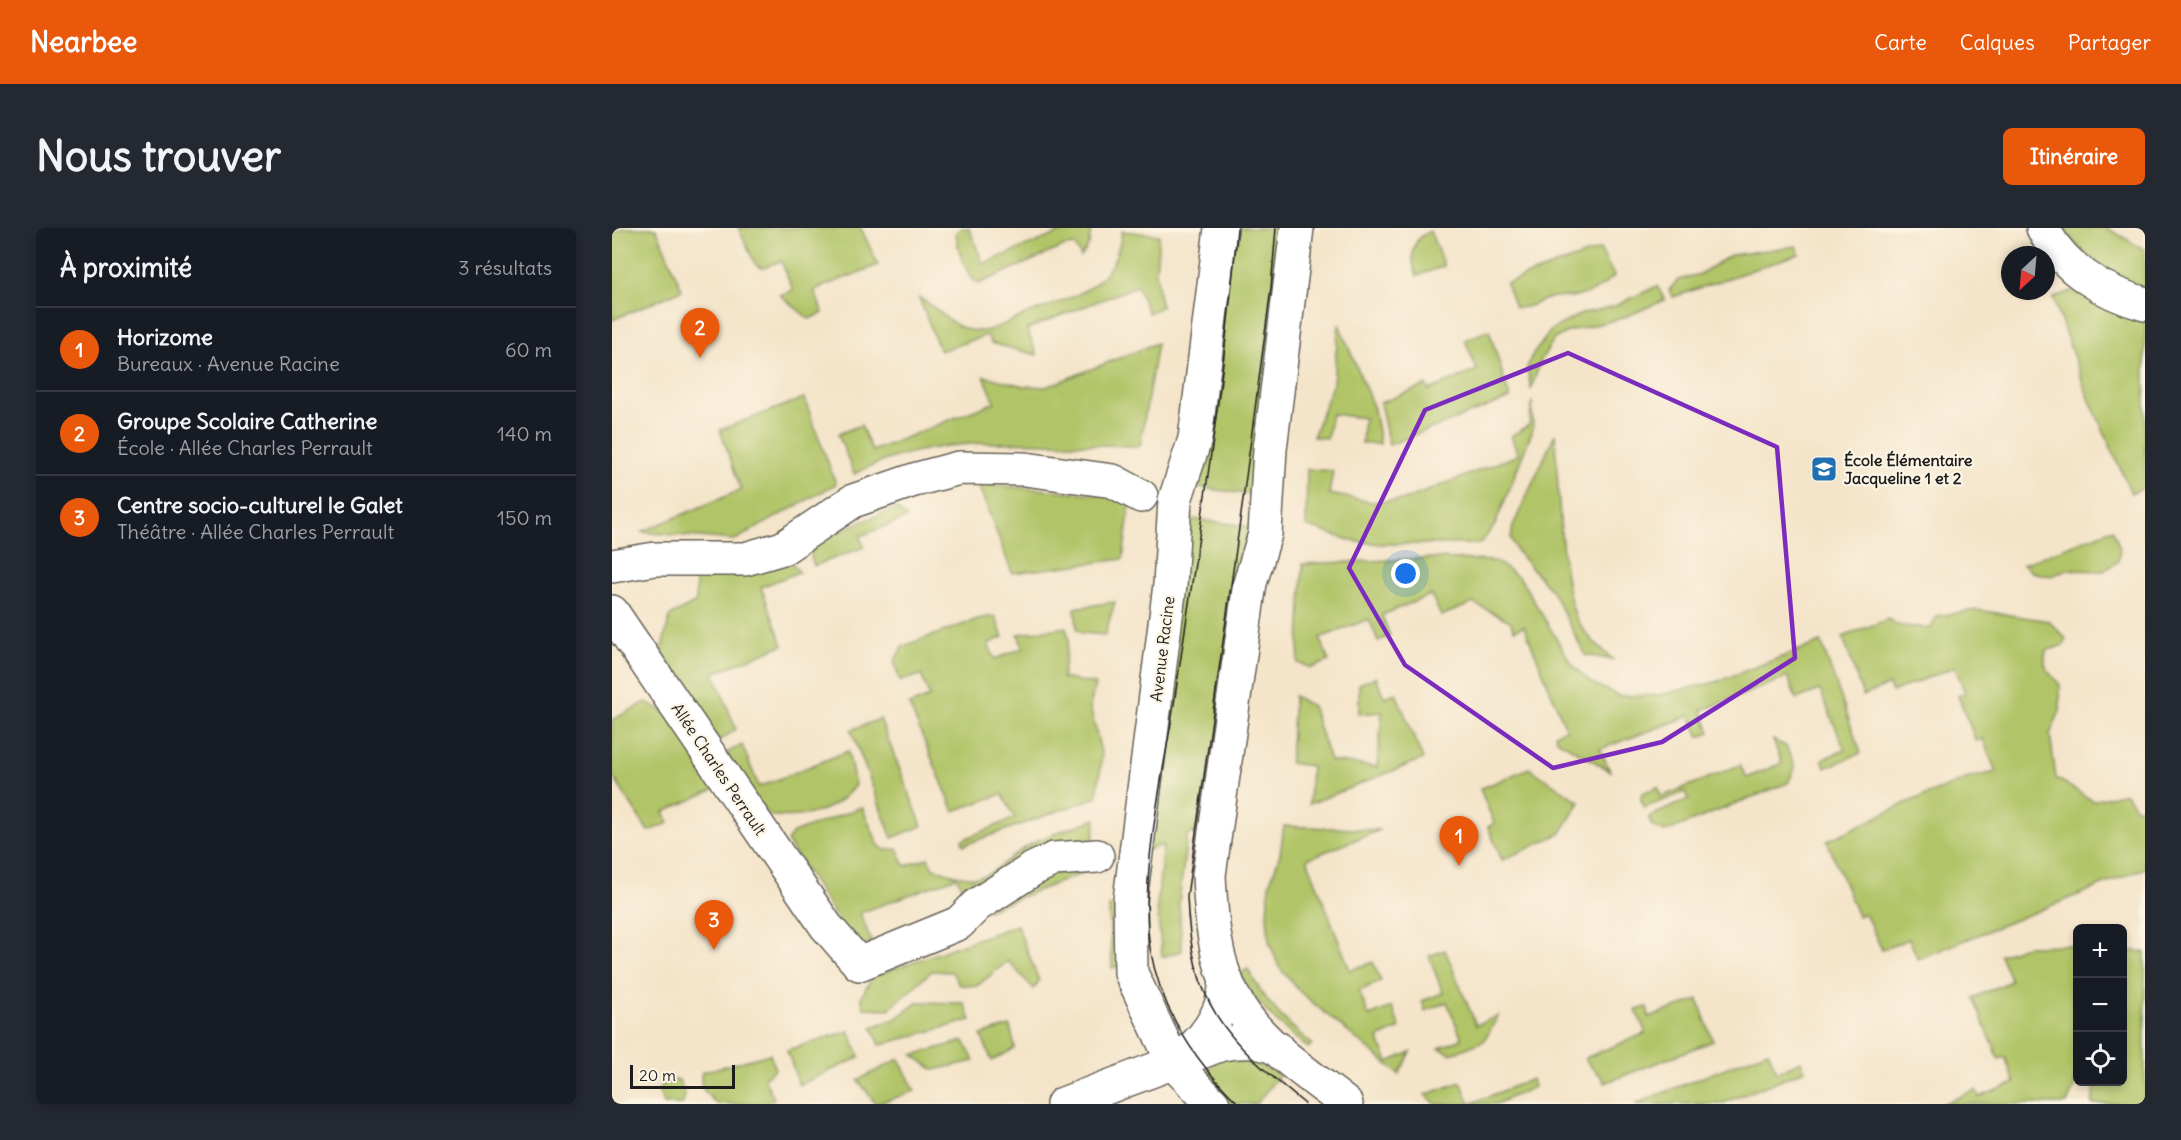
<!DOCTYPE html>
<html lang="fr">
<head>
<meta charset="utf-8">
<style>
	body { margin:0; font-family:Delius,sans-serif; background:#242831; color:#f1f3f6 }
	.controls { position:absolute; right:18px; bottom:18px; display:grid; overflow:hidden; border-radius:9px; box-shadow:0 3px 9px #0003 }
	.controls button { width:54px; height:54px; display:grid; place-items:center; padding:0; border:0; border-bottom:2px solid #363941; background:#171b24; color:#f1f3f6; font:30px sans-serif }
	.compass { position:absolute; left:1389px; top:18px; width:54px; height:54px; border-radius:50%; background:#171b24; box-shadow:0 3px 9px #0003; rotate:206deg }
	.scale { position:absolute; left:18px; bottom:15px; width:105px; box-sizing:border-box; padding-left:6px; border:3px solid #1c1c1c; border-top:0; font-size:16px; line-height:21px; white-space:nowrap; color:#1c1c1c; -webkit-text-stroke:4px #fcf5e5; paint-order:stroke }
	.you { position:absolute; left:794px; top:346px; width:21px; height:21px; margin:-15px; border:4px solid #fff; border-radius:50%; background:#1a73e8; box-shadow:0 0 0 9px #1a73e833 }
	.badge { display:grid; place-items:center; width:39px; height:39px; border-radius:50%; background:#ea580c; color:#fff; font-size:20px; font-weight:700 }
	.pin { position:absolute; translate:-50% -50px; filter:drop-shadow(0 2px 3px #0008) }
	.pin::after { content:''; position:absolute; top:32px; width:21px; height:18px; background:inherit; clip-path:polygon(0 0,100% 0,50% 100%) }
	.list { margin:0; padding:0; list-style:none }
	h2 { display:flex; justify-content:space-between; align-items:center; height:78px; margin:0; padding:0 24px; font-size:26px }
	h2 small { font-size:20px; font-weight:400; color:#9ea1a6 }
	.list li { display:grid; grid-template-columns:39px 1fr auto; gap:18px; align-items:center; box-sizing:border-box; height:84px; padding:0 24px; border-top:2px solid #363941 }
	.list b { display:block; font-size:22px; white-space:nowrap }
	.list p { margin:0; font-size:20px; white-space:nowrap; color:#9ea1a6 }
	.list em { font-size:20px; font-style:normal; color:#9ea1a6 }
	.icon { flex:none; width:33px; height:33px; fill:none; stroke:currentColor; stroke-width:2; stroke-linecap:round; stroke-linejoin:round }
	.map { position:relative; flex:none; width:1533px; height:876px; overflow:hidden; border-radius:9px }
	header { display:flex; align-items:center; gap:36px; box-sizing:border-box; height:84px; padding:0 30px; background:#ea580c; color:#fff }
	header strong { font-size:28px }
	nav { display:flex; gap:33px; margin-inline-start:auto; font-size:21px }
	.intro { display:flex; align-items:center; justify-content:space-between; box-sizing:border-box; height:144px; padding:0 36px }
	h1 { margin:0; font-size:42px }
	.button { padding:15px 27px; border-radius:9px; background:#ea580c; color:#fff; font-size:21px; font-weight:700 }
	main { display:flex; gap:36px; padding:0 36px }
	aside { flex:1; background:#171b24; border-radius:9px; box-shadow:0 3px 9px #0003 }
	.map>svg:first-child { display:block }
</style>
</head>
<body>
<header>
<strong>Nearbee</strong>
<nav><a>Carte</a><a>Calques</a><a>Partager</a></nav>
</header>
<div class="intro"><h1>Nous trouver</h1><a class="button">Itinéraire</a></div>
<main>
<aside>
<h2>À proximité<small>3 résultats</small></h2>
<ul class="list">
<li><span class="badge">1</span><div><b>Horizome</b><p>Bureaux · Avenue Racine</p></div><em>60 m</em></li>
<li><span class="badge">2</span><div><b>Groupe Scolaire Catherine</b><p>École · Allée Charles Perrault</p></div><em>140 m</em></li>
<li><span class="badge">3</span><div><b>Centre socio-culturel le Galet</b><p>Théâtre · Allée Charles Perrault</p></div><em>150 m</em></li>
</ul>
</aside>
<div class="map">
<svg width="1533" height="876" viewBox="0 0 1533 876">
	<rect width="100%" height="100%" fill="#fcf5e5"/>
	<filter id="ink" filterUnits="userSpaceOnUse"><feTurbulence type="fractalNoise" baseFrequency=".0167" numOctaves="2"/><feDisplacementMap in="SourceGraphic" scale="12" xChannelSelector="R" yChannelSelector="G"/><feConvolveMatrix kernelMatrix="1 2 1 2 8 2 1 2 1" color-interpolation-filters="sRGB"/></filter>
	<filter id="wash" filterUnits="userSpaceOnUse"><feTurbulence type="fractalNoise" baseFrequency=".008" numOctaves="4" result="noise"/><feDisplacementMap in="SourceGraphic" scale="24" xChannelSelector="R" yChannelSelector="G"/><feGaussianBlur stdDeviation="1.35" result="paint"/><feColorMatrix in="noise" values="0 0 0 0 0 0 0 0 0 0 0 0 0 0 0 0 0 1.4 0 .05"/><feComposite in="paint" operator="in"/></filter>
	<g filter="url(#wash)">
		<rect width="100%" height="100%" fill="#f4e4c9"/>
		<g fill="#b1c468" stroke="#667042" stroke-width="1.5">
			<path d="M 12,0 L 44,0 L 70,62 L 0,92 L 0,5 Z"/>
			<path d="M 126,0 L 249,0 L 266,37 L 202,62 L 211,85 L 197,91 L 168,67 L 181,62 L 169,33 L 150,40 L 144,37 Z"/>
			<path d="M 349,0 L 357,0 L 371,36 L 459,0 L 479,0 L 477,17 L 469,29 L 463,17 L 453,18 L 366,56 C 353,47 345,19 344,4 Z"/>
			<path d="M 621,0 L 675,0 L 647,268 L 579,258 Z"/>
			<path d="M 1450,0 L 1495,0 L 1533,22 L 1533,60 C 1498,49 1472,29 1450,0 Z"/>
			<path d="M 510,3 L 547,7 L 544,43 L 549,79 L 536,85 L 525,58 L 415,101 L 425,127 L 379,115 L 375,107 L 328,123 L 307,70 C 326,78 340,104 370,103 C 384,102 401,91 413,87 C 461,68 503,62 510,3 Z"/>
			<path d="M 818,3 L 832,38 L 805,48 C 798,30 798,12 818,3 Z"/>
			<path d="M 1184,18 L 1187,26 L 1061,69 L 1057,62 L 1066,52 L 1088,46 L 1119,27 Z"/>
			<path d="M 988,21 L 1002,48 C 990,59 978,67 961,69 C 953,69 946,67 938,70 C 924,73 918,82 903,79 L 894,55 Z"/>
			<path d="M 1045,58 L 1053,72 L 1008,91 L 957,103 L 942,111 L 930,130 L 919,161 L 915,140 L 919,129 L 940,101 L 969,86 L 1003,78 Z"/>
			<path d="M 1465,61 L 1533,90 L 1533,259 L 1519,265 L 1473,161 L 1441,70 Z"/>
			<path d="M 727,96 L 762,181 L 768,216 L 750,215 L 752,190 L 720,186 L 715,210 L 701,209 L 721,155 Z"/>
			<path d="M 877,102 L 898,170 L 777,217 L 768,175 L 814,157 L 817,162 L 865,142 L 853,112 Z"/>
			<path d="M 545,115 L 528,218 C 433,217 328,201 242,246 L 226,206 L 249,197 L 260,223 L 383,174 L 372,148 L 412,158 L 434,159 Z"/>
			<path d="M 192,170 L 224,256 L 123,312 L 29,304 L 129,262 L 108,202 Z"/>
			<path d="M 920,173 L 921,201 L 883,297 L 868,316 L 769,316 L 740,313 L 694,298 L 695,241 L 721,243 L 717,266 L 760,274 L 792,272 L 906,227 L 899,208 L 917,197 Z"/>
			<path d="M 943,206 C 946,247 948,364 967,395 C 976,410 988,421 1002,432 L 973,427 L 940,363 L 904,322 L 899,310 L 901,298 Z"/>
			<path d="M 366,256 L 519,269 L 511,331 L 400,345 Z"/>
			<path d="M 284,280 L 295,290 L 248,308 L 252,319 L 202,338 L 199,329 L 201,313 Z"/>
			<path d="M 574,290 L 641,299 L 596,598 L 575,607 L 567,675 L 570,723 L 550,729 L 545,679 L 551,617 L 535,622 Z"/>
			<path d="M 1501,301 L 1508,321 L 1506,333 L 1492,343 L 1456,342 L 1438,348 L 1420,344 L 1411,336 Z"/>
			<path d="M 177,330 L 187,344 L 149,359 L 171,417 L 102,445 L 124,501 L 107,513 L 49,423 L 58,388 L 84,374 L 84,345 Z"/>
			<path d="M 823,330 L 883,333 L 908,350 L 959,435 L 978,454 L 1007,468 L 1047,467 L 1104,454 L 1209,414 L 1249,525 L 1213,540 L 1210,531 L 1233,522 L 1208,462 L 1184,471 L 1176,449 L 1090,482 L 1098,505 L 1087,509 L 1078,488 L 988,521 L 998,543 L 945,512 L 943,506 L 954,501 L 912,398 L 902,402 L 898,393 L 861,375 L 829,388 L 819,367 L 770,387 L 778,408 L 766,413 L 757,391 L 708,410 L 717,433 L 699,440 L 686,435 L 691,336 Z"/>
			<path d="M 503,374 L 493,407 L 470,405 L 465,401 L 463,380 Z"/>
			<path d="M 1365,382 L 1437,393 L 1454,411 L 1452,417 L 1434,423 C 1430,441 1437,444 1448,457 L 1448,483 L 1438,506 L 1444,550 L 1481,573 L 1513,565 L 1524,580 L 1533,581 L 1533,640 L 1306,731 L 1297,711 L 1270,722 L 1253,685 L 1246,688 L 1215,613 L 1294,575 L 1357,550 L 1384,544 L 1371,511 L 1364,513 L 1346,468 L 1353,465 L 1343,439 L 1280,464 L 1277,457 L 1251,468 L 1231,409 L 1276,391 L 1288,398 L 1319,400 L 1325,388 Z"/>
			<path d="M 383,388 L 391,409 L 376,416 L 383,431 L 411,420 L 406,406 L 454,399 L 457,411 L 450,450 L 483,456 L 478,479 L 490,528 L 485,569 L 352,617 L 350,612 L 403,590 L 390,566 L 342,583 L 297,477 L 318,469 L 309,447 L 288,453 L 282,434 L 291,418 L 366,391 Z"/>
			<path d="M 764,449 L 772,469 L 784,465 L 811,531 L 697,576 L 699,538 L 678,535 L 682,468 L 700,478 L 718,533 L 765,539 L 770,484 L 747,486 L 747,456 Z"/>
			<path d="M 34,474 L 72,494 L 110,558 L 52,584 L 57,595 L 36,603 L 0,547 L 0,492 Z"/>
			<path d="M 268,491 L 310,598 L 280,610 L 239,502 Z"/>
			<path d="M 1161,512 L 1174,518 L 1183,540 L 1176,555 L 1053,604 L 1039,597 L 1037,589 L 1077,571 L 1073,564 L 1032,580 L 1029,571 L 1030,565 L 1046,559 L 1049,569 L 1128,537 L 1135,550 L 1170,535 Z"/>
			<path d="M 130,517 L 147,559 L 236,523 L 243,557 C 223,585 188,592 156,587 L 114,525 Z"/>
			<path d="M 917,540 L 968,574 L 948,606 L 890,632 L 876,599 L 882,595 L 868,561 Z"/>
			<path d="M 250,579 L 266,616 L 272,622 L 286,621 L 293,638 L 316,630 L 321,640 C 381,661 372,644 419,616 C 439,605 463,599 484,591 L 480,623 L 355,673 L 345,649 L 248,685 L 259,712 L 259,716 L 241,715 L 175,613 L 181,605 Z"/>
			<path d="M 672,598 L 768,602 L 695,631 L 738,742 L 761,734 L 769,753 L 747,763 L 757,788 L 780,779 L 788,800 L 766,810 L 776,834 L 799,824 L 787,846 L 689,765 L 667,739 L 657,713 L 655,686 L 657,657 L 668,626 Z"/>
			<path d="M 479,642 L 375,682 L 420,647 Z"/>
			<path d="M 497,678 L 508,679 L 510,737 L 500,740 Z"/>
			<path d="M 405,697 L 427,753 L 422,761 L 396,733 L 365,758 L 347,757 L 340,744 L 320,743 L 277,781 L 252,780 L 249,769 L 261,748 Z"/>
			<path d="M 1458,717 L 1462,729 L 1460,761 L 1465,806 L 1466,849 L 1455,876 L 1330,876 L 1364,862 L 1367,869 L 1403,855 L 1393,829 L 1387,831 L 1361,770 L 1399,753 L 1388,727 L 1414,718 Z"/>
			<path d="M 833,722 L 864,797 L 886,788 L 872,813 L 839,826 L 827,820 L 850,811 L 835,774 L 813,783 L 810,773 L 831,765 L 817,728 Z"/>
			<path d="M 1511,722 L 1533,724 L 1533,876 L 1480,876 L 1484,854 L 1510,854 Z"/>
			<path d="M 636,741 C 651,772 674,795 700,816 L 696,820 C 668,798 644,777 628,745 Z"/>
			<path d="M 1086,772 L 1101,813 L 993,855 C 988,843 978,841 973,830 L 1034,805 L 1024,782 L 1035,779 L 1037,789 Z"/>
			<path d="M 306,774 L 352,775 L 359,792 L 268,817 L 260,799 L 283,791 Z"/>
			<path d="M 398,798 L 403,820 L 380,833 L 369,807 Z"/>
			<path d="M 237,803 L 248,829 L 187,857 L 175,822 Z"/>
			<path d="M 352,813 L 362,833 L 322,842 L 301,827 Z"/>
			<path d="M 1156,823 L 1165,844 L 1189,833 L 1193,842 L 1109,876 L 1023,876 Z"/>
			<path d="M 158,826 L 163,841 L 152,850 L 162,871 L 153,876 L 105,876 C 94,866 86,860 90,844 Z"/>
			<path d="M 607,828 L 631,830 L 668,846 L 644,876 L 615,876 L 594,847 Z"/>
			<path d="M 287,831 L 303,863 L 264,876 L 246,852 Z"/>
			<path d="M 920,851 L 922,859 L 884,876 L 858,876 Z"/>
			<path d="M 67,852 L 73,867 L 71,876 L 52,876 L 46,862 L 55,853 Z"/>
			<path d="M 849,854 L 858,876 L 824,876 L 813,867 Z"/>
		</g>
	</g>
	<g filter="url(#ink)">
		<g fill="none" stroke-linecap="round" stroke-linejoin="round">
			<defs>
				<g id="street">
					<path d="M 1431,0 C 1450,40 1492,65 1533,76"/>
					<path d="M 0,338 L 43,331 L 133,331 L 171,320 L 241,273 L 302,252 L 347,240 L 413,241 L 501,253 L 529,268"/>
					<path d="M 0,384 L 214,698 L 247,736 L 347,695 L 365,677 L 421,641 L 442,631 L 485,628"/>
				</g>
				<g id="secondary">
					<path d="M 685,0 L 658,221 L 653,306 L 638,355 L 597,647 C 599,688 602,731 621,768 C 644,814 696,845 734,876"/>
					<path d="M 572,828 C 596,808 612,784 614,752"/>
					<path d="M 451,876 L 610,816 C 631,812 646,813 665,820"/>
					<path d="M 601,876 L 562,836 L 519,745 L 518,672 L 558,357 L 563,272 L 583,211 L 609,0"/>
				</g>
			</defs>
			<use href="#street" stroke="#686259" stroke-width="36"/>
			<use href="#secondary" stroke="#686259" stroke-width="36"/>
			<use href="#street" stroke="#fff" stroke-width="33"/>
			<use href="#secondary" stroke="#fff" stroke-width="33"/>
			<g stroke="#1c1c1c" stroke-width="1.5">
				<path d="M 625,0 C 612,159 585,318 562,476 C 551,549 527,648 538,720 C 549,783 582,833 627,876"/>
				<path d="M 664,0 L 659,60 L 630,279 L 575,668 C 579,777 612,810 693,876"/>
			</g>
		</g>
	</g>
	<path fill="none" stroke="#7b2cbf" stroke-width="4.5" stroke-linejoin="round" d="M 956,125 L 1165,219 L 1183,430 L 1050,514 L 941,540 L 793,437 L 737,340 L 813,182 Z"/>
	<defs>
		<symbol id="school-square" viewBox="-11 -11 22 22"><rect x="-9" y="-9" width="18" height="18" rx="4" fill="#1f6fb2" stroke="#fcf5e5"/><path d="M0-5L7-2L0 1L-7-2ZM-4 1L0 2.5L4 1V4Q0 6-4 4Z" fill="#fff"/></symbol>
	</defs>
	<g fill-rule="evenodd">
		<use href="#school-square" x="1197" y="226" width="30" height="30"/>
	</g>
	<g text-anchor="middle" dominant-baseline="central" stroke-width="4.5" stroke-linejoin="round" paint-order="stroke">
		<g font-size="16" font-weight="bold" fill="#1c1c1c" stroke="#fcf5e5" text-anchor="start">
			<text x="1232" y="232">École Élémentaire<tspan x="1232" dy="18">Jacqueline 1 et 2</tspan></text>
		</g>
		<g font-size="16" fill="#1c1c1c" stroke="#fcf5e5">
			<text transform="translate(550 421) rotate(-83)">Avenue Racine</text>
			<text transform="translate(107 541) rotate(56)">Allée Charles Perrault</text>
		</g>
	</g>
</svg>
<div class="controls">
<button>+</button>
<button>−</button>
<button><svg class="icon" aria-label="locate" viewBox="0 0 24 24"><circle cx="12" cy="12" r="6"/><path d="M12 2v4M12 18v4M2 12h4M18 12h4"/></svg></button>
</div>
<svg class="compass" viewBox="-18 -18 36 36"><path d="M0-13l5 13h-10z" fill="#e53935"/><path d="M0 13l5-13h-10z" fill="#9ea1a6"/></svg>
<div class="scale">20 m</div>
<div class="you"></div>
<div class="pin badge" style="left:847px;top:638px">1</div>
<div class="pin badge" style="left:88px;top:130px">2</div>
<div class="pin badge" style="left:102px;top:722px">3</div>
</div>
</main>
</body>
</html>
